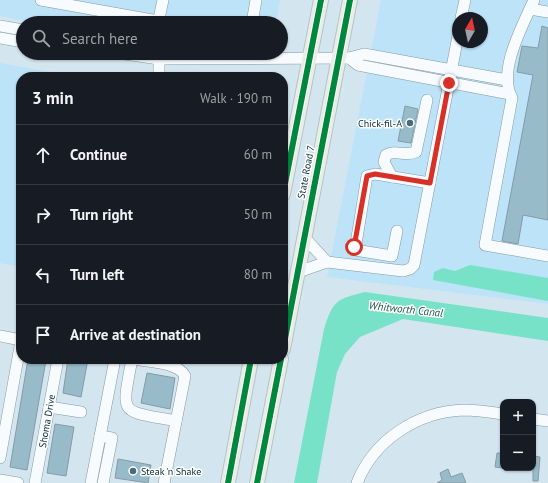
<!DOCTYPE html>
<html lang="en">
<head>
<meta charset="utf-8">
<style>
	body { margin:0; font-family:"PT Sans",sans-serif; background:#20242c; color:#f1f3f6 }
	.controls { position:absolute; right:12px; bottom:12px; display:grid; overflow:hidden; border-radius:8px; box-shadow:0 1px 3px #0004 }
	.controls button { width:36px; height:36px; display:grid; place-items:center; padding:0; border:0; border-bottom:1px solid #363941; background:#171b24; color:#f1f3f6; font:20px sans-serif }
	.compass { position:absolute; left:452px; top:12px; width:36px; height:36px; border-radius:50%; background:#171b24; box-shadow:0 1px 3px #0004; rotate:9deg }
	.stop { position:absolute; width:12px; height:12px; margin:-9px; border:3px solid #d93025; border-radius:50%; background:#fff }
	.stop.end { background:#d93025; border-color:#fff; box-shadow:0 1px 4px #0008 }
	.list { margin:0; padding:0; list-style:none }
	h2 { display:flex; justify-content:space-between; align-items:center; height:52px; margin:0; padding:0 16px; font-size:17px }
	h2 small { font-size:13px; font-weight:400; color:#9ea1a6 }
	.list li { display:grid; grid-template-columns:26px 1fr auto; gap:12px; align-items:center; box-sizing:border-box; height:60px; padding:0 16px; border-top:1px solid #363941 }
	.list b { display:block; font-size:15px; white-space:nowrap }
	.list em { font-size:13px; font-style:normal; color:#9ea1a6 }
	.icon { flex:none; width:22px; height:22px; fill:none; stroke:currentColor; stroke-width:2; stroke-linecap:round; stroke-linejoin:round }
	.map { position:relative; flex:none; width:548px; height:483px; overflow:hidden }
	.search { position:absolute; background:#171b24; box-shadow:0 1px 3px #0004; left:16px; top:16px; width:272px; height:44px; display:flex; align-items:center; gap:10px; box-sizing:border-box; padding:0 14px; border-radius:22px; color:#9ea1a6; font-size:15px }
	.panel { position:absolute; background:#171b24; box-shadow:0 1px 3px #0004; left:16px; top:72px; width:272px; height:292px; border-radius:16px }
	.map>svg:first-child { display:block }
</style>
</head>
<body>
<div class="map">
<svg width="548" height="483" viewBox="0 0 548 483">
	<rect width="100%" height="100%" fill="#d3e6ef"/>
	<g fill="#bce3f7" fill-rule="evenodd">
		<path d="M 0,0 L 280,0 L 276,23 L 36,23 L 0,16 Z"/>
		<path d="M 381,0 L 548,0 L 548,304 L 327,277 ZM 458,18 L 482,18 L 482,42 L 458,42 Z"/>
		<path d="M 0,63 L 78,77 L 21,77 L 21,267 L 0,263 Z"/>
	</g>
	<g fill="#78e2c9">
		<path d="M 470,265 L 548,278 L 548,301 L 433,280 L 434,272 L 443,268 L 455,271 Z"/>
		<path d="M 365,292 L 548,318 L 548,341 L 403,319 L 360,337 L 345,354 L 337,372 L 317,483 L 294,483 L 324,329 C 333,300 337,299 365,292 Z"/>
	</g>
	<g fill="#98bbca" stroke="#859ba5">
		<path d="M 542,26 L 548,28 L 548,220 L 523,215 L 518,244 L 502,241 L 533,75 L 517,72 L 522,46 L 538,48 Z"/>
		<path d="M 405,106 L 418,109 L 411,143 L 398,141 Z"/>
		<path d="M 28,359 L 46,360 L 27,470 L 10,467 Z"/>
		<path d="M 68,359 L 88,359 L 81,397 L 63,393 Z"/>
		<path d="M 147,373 L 175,378 L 170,409 L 141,403 Z"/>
		<path d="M 55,424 L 74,427 L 66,476 L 47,473 Z"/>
		<path d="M 497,453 L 503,453 L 503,468 L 495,467 Z"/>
		<path d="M 533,456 L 540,457 L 538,481 L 533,481 Z"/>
		<path d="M 118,459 L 151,465 L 148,483 L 115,478 Z"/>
		<path d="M 448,469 L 451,477 L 462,473 L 466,483 L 437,483 L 442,480 L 440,473 Z"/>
	</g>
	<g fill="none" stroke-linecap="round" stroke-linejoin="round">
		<defs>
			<g id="minor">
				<path d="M 41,0 L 158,21"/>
				<path d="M 534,0 C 523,25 497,71 512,98 L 485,245 L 548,256"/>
				<path d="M 530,9 L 548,12"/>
				<path d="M 461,18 L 465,0"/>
				<path d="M 158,23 L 163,0"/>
				<path d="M 252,23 L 256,0"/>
				<path d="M 0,26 L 23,30"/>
				<path d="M 0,38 L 23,42"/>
				<path d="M 118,53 L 159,59 L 349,58 L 364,54 L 507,80"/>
				<path d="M 159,53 L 159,77"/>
				<path d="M 349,58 L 358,65 L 510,94"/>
				<path d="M 392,177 L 384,162 L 386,155 C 396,149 406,157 416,152 L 427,100"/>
				<path d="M 397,231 L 392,256 L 355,250 L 367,176 L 375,174 L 430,183"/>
				<path d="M 304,237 L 327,262"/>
				<path d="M 298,272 L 327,262 L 403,271 L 410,269 L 414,265 L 458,36"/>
				<path d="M 0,336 L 21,340"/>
				<path d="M 132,359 C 121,417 119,410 176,421"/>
				<path d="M 134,359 C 149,362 178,362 185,376 L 164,483"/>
				<path d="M 49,407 L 81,412"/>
				<path d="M 533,419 L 548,421"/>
				<path d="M 100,436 L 112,438 L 103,483"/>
				<path d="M 0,458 L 21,341"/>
				<path d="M 0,480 L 18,483"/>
				<path d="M 35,483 L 58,359"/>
				<path d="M 91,483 L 115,359"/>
				<path d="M 357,483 C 374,440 417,412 463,410 C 477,410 490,412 503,414"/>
			</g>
			<g id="major">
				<path d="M 283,194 L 321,0"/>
				<path d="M 283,349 L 350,0"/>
				<path d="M 228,483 L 251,359"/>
				<path d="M 257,483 L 281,359"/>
			</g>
		</defs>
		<use href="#minor" stroke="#8398a3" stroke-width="12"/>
		<use href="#major" stroke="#b3c3ca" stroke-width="16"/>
		<use href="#minor" stroke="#f8fbfd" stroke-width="11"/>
		<use href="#major" stroke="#e9ede6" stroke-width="14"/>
		<defs>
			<g id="cycleway">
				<path d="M 283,194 L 321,0"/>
				<path d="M 283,349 L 350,0"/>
				<path d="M 228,483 L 251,359"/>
				<path d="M 257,483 L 281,359"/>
			</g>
		</defs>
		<use href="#cycleway" stroke="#fff" stroke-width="8"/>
		<use href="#cycleway" stroke="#00873e" stroke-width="6"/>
	</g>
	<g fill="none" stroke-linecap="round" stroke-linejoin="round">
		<path stroke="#d93025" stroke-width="5" d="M 354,247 L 367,176 L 375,174 L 430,183 L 449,83"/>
	</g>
	<g fill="#4a6b79" stroke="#fff" stroke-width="1.5">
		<circle cx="410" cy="123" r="4"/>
		<circle cx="133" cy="471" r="4"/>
	</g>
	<g text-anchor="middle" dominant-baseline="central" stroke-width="3" stroke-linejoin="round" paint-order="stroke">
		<g font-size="10" fill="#012939" stroke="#fff" text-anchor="end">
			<text x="402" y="123">Chick-fil-A</text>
			<text x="141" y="471" text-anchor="start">Steak 'n Shake</text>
		</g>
		<g font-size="10" fill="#012939" stroke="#fff">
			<text transform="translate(306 172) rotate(-79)">State Road 7</text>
			<text transform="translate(47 421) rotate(-80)">Shoma Drive</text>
		</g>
		<g font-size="11" font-style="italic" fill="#205949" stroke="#fff">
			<text transform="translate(406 309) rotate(6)">Whitworth Canal</text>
		</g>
	</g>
</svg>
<div class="controls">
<button>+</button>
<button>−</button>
</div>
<svg class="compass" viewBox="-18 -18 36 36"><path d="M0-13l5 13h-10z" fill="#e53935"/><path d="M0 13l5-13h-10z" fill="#9ea1a6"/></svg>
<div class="stop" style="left:354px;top:247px"></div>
<div class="stop end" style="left:449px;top:83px"></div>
<div class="search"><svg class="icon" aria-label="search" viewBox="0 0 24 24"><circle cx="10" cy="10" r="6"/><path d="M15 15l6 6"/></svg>Search here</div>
<section class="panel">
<h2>3 min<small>Walk · 190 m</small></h2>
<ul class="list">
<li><svg class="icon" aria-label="ahead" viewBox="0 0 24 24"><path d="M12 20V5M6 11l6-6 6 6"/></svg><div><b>Continue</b></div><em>60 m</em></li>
<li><svg class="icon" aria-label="right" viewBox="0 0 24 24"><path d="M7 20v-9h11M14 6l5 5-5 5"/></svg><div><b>Turn right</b></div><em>50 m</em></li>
<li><svg class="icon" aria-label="left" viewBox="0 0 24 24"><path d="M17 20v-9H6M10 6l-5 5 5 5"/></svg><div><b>Turn left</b></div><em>80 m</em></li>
<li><svg class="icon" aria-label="arrive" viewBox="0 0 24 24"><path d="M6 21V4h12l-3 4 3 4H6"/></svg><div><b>Arrive at destination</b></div></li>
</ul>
</section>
</div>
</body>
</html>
